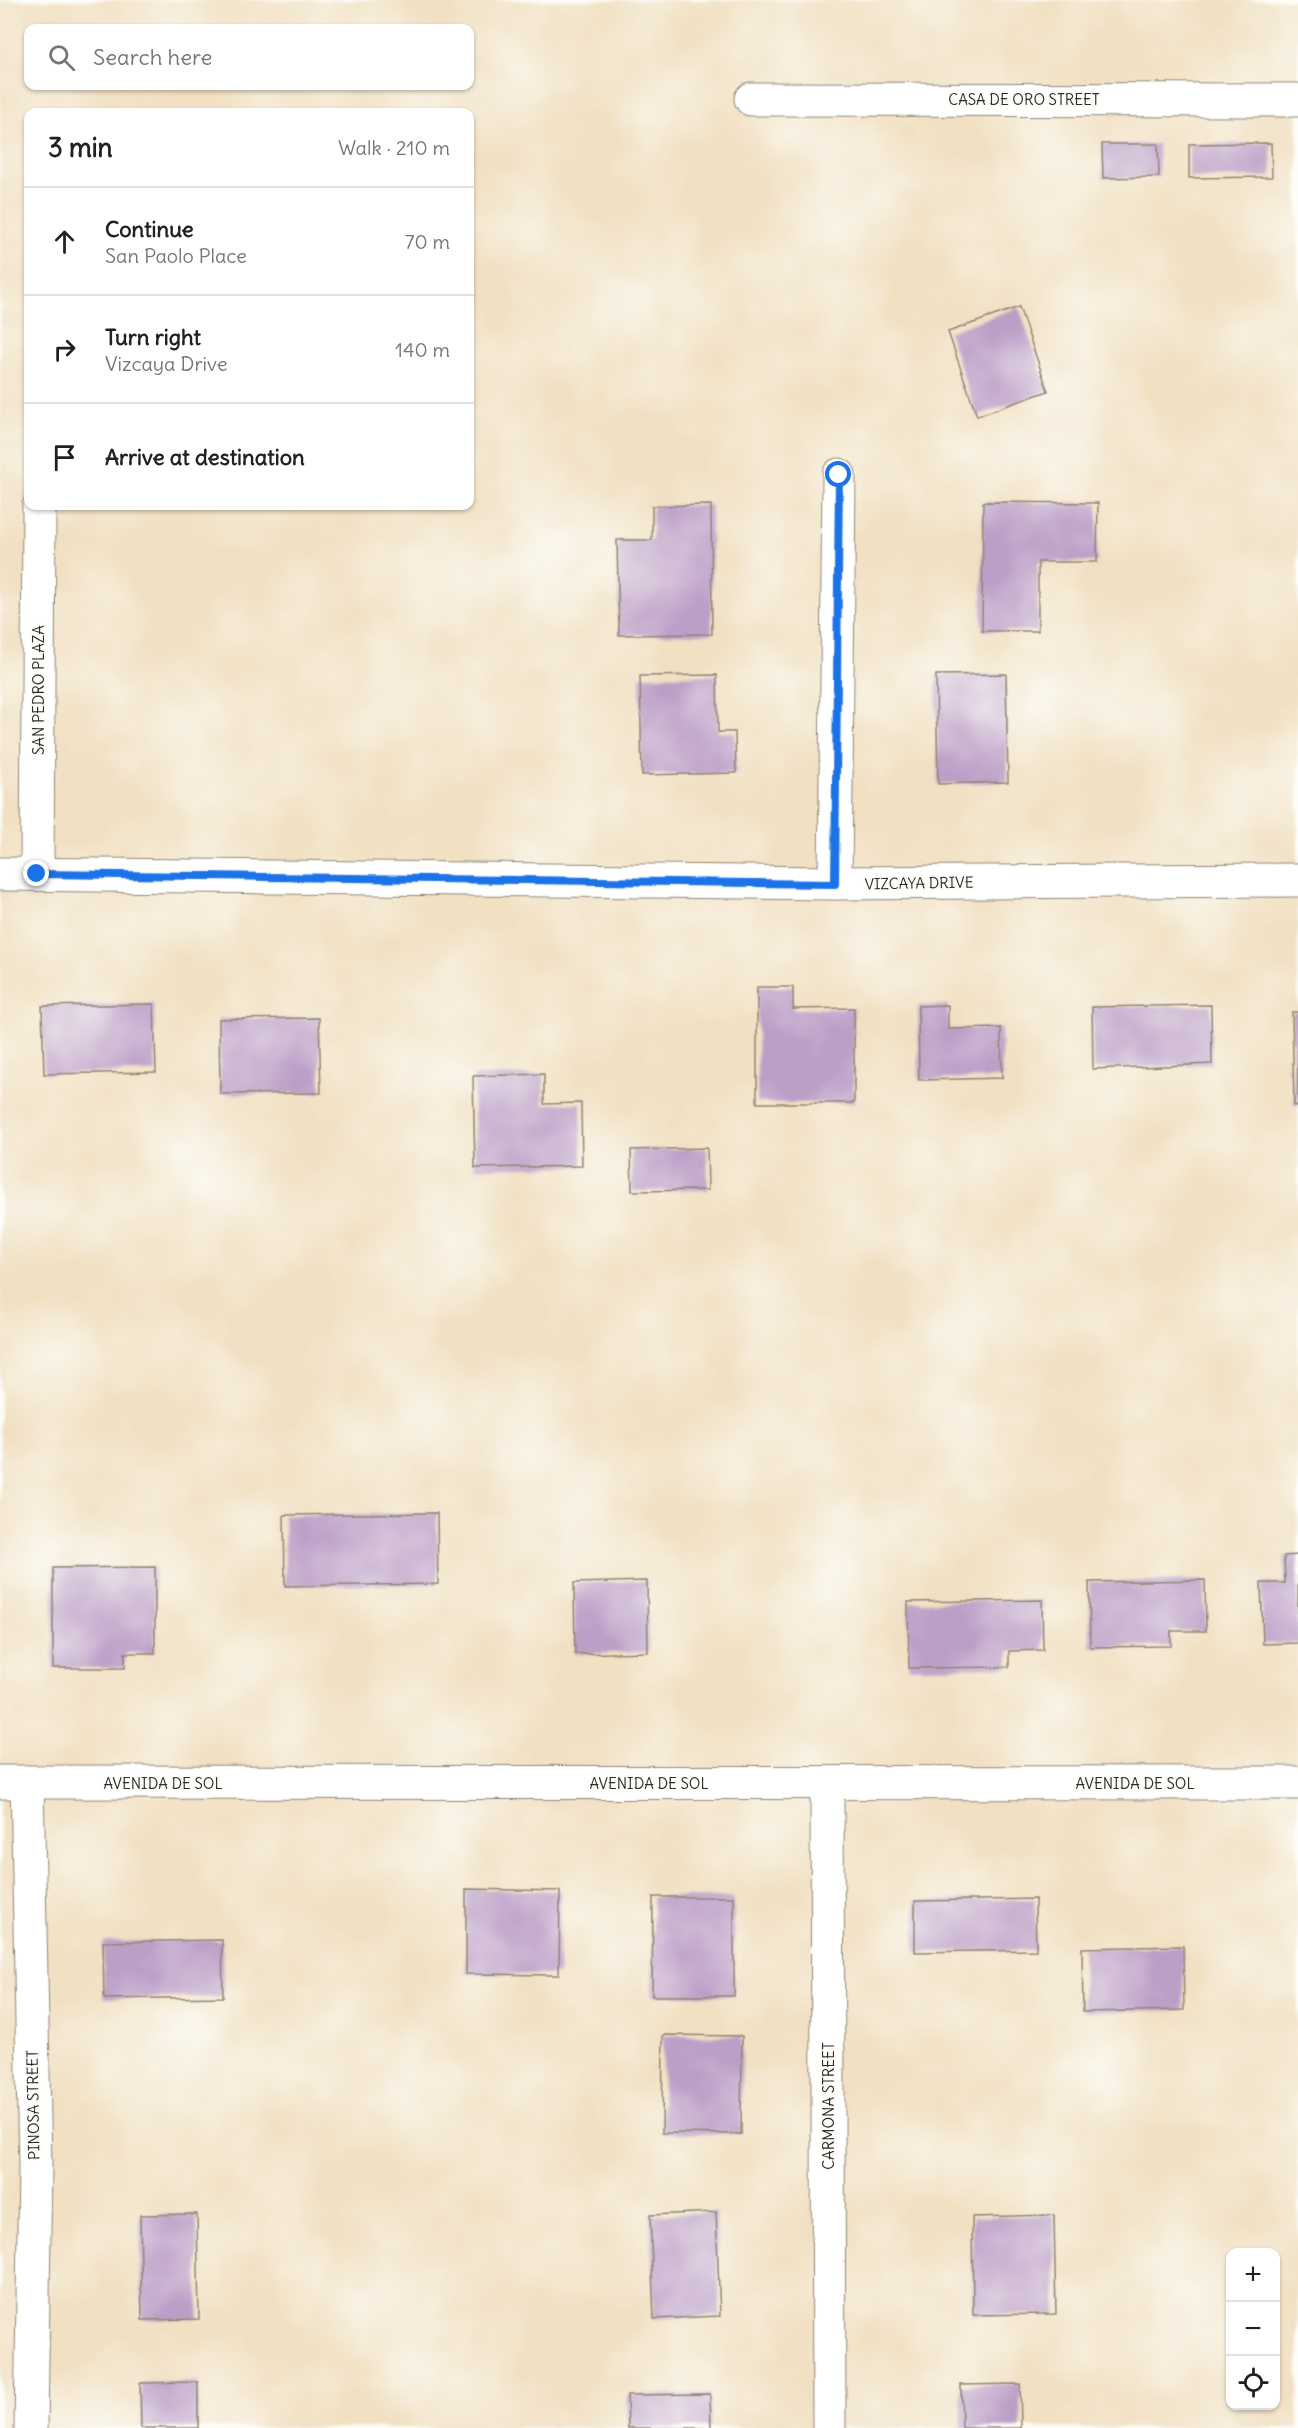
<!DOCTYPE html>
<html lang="en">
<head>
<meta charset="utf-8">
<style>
	body { margin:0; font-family:Delius,sans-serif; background:#f6f6f6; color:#202124 }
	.controls { position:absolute; right:18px; bottom:18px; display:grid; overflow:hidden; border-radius:12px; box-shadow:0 2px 4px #0004 }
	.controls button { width:54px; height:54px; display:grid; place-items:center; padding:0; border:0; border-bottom:2px solid #e0e0e0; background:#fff; color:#202124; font:30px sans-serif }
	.stop { position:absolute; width:18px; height:18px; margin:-14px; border:4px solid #1a73e8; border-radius:50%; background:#fff }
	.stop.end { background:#1a73e8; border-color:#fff; box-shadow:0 2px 6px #0008 }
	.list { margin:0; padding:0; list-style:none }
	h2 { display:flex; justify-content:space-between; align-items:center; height:78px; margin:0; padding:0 24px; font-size:26px }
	h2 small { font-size:20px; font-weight:400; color:#757577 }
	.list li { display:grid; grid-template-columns:39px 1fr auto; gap:18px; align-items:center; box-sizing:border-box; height:108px; padding:0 24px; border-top:2px solid #e0e0e0 }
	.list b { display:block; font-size:22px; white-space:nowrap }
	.list p { margin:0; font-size:20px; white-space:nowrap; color:#757577 }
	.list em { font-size:20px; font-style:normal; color:#757577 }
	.icon { flex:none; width:33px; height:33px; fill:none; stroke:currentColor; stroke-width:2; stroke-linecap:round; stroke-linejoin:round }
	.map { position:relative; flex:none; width:1298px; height:2428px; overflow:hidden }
	.search { position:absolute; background:#fff; box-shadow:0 2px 4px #0004; left:24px; top:24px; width:450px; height:66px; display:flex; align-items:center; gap:15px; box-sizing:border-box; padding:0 21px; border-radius:12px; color:#757577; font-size:22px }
	.panel { position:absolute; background:#fff; box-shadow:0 2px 4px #0004; left:24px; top:108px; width:450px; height:402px; border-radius:12px }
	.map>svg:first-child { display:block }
</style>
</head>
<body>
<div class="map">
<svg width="1298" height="2428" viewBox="0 0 1298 2428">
	<rect width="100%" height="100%" fill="#fdfcf7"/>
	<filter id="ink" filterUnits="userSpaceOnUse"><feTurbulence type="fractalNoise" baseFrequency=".0167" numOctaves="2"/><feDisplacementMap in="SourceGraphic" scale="12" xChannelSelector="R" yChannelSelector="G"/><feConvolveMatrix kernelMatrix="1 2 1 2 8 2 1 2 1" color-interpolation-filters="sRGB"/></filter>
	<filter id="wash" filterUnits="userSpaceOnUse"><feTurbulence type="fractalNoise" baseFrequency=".008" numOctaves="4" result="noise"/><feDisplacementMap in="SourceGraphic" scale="24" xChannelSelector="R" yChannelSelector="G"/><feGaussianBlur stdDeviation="1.35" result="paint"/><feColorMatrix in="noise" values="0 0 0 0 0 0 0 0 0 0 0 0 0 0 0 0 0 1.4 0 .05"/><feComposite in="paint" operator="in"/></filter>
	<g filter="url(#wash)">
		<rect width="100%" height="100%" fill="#f1e0c2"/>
		<g id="blocks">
			<g fill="#bc9fc7">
				<path d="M 1271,143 L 1272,177 L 1189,178 L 1189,144 Z"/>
				<path d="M 1102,144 L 1158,144 L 1159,177 L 1103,178 Z"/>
				<path d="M 1019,307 L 1048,391 L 977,416 L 948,332 Z"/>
				<path d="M 983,502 L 1098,503 L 1097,562 L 1038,562 L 1038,631 L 982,631 Z"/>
				<path d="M 711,505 L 712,634 L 619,635 L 617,540 L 652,540 L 652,506 Z"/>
				<path d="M 1006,674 L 1008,782 L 938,784 L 936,675 Z"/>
				<path d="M 717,675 L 718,732 L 735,732 L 736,773 L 642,775 L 640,676 Z"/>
				<path d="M 757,987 L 793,987 L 793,1009 L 854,1008 L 854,1103 L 757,1103 Z"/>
				<path d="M 154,1004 L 156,1072 L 44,1074 L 42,1006 Z"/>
				<path d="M 948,1005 L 948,1029 L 1001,1028 L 1002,1078 L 919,1080 L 918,1006 Z"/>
				<path d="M 1211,1005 L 1212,1064 L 1093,1069 L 1092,1007 Z"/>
				<path d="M 1292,1012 L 1298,1012 L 1298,1105 L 1294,1106 Z"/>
				<path d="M 319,1018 L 321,1093 L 220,1094 L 219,1019 Z"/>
				<path d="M 544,1074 L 544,1104 L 581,1103 L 582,1166 L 475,1168 L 473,1076 Z"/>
				<path d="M 707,1148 L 708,1190 L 632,1191 L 631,1150 Z"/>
				<path d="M 437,1513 L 438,1584 L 285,1586 L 284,1515 Z"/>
				<path d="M 1298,1555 L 1298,1643 L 1263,1644 L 1261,1583 L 1285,1583 L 1284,1556 Z"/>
				<path d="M 155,1567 L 155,1653 L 125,1653 L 125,1668 L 53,1668 L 53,1568 Z"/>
				<path d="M 1205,1580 L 1206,1631 L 1171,1631 L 1171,1646 L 1090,1647 L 1089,1582 Z"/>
				<path d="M 647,1581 L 648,1652 L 575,1654 L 574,1583 Z"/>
				<path d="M 1042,1600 L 1043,1650 L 1009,1651 L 1009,1667 L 909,1668 L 908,1602 Z"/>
				<path d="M 466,1889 L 560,1891 L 559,1975 L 466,1974 Z"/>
				<path d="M 653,1897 L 734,1897 L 734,1996 L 652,1996 Z"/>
				<path d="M 1035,1899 L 1036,1950 L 915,1952 L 915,1901 Z"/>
				<path d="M 222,1940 L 223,1997 L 104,1999 L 103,1942 Z"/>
				<path d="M 1183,1946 L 1184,2010 L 1083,2012 L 1082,1948 Z"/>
				<path d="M 663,2035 L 742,2036 L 741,2134 L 662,2133 Z"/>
				<path d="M 716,2212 L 720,2316 L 654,2319 L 650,2215 Z"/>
				<path d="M 197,2214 L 199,2319 L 142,2320 L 140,2215 Z"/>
				<path d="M 1054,2215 L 1056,2314 L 973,2315 L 972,2217 Z"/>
				<path d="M 198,2382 L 198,2428 L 141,2428 L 140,2383 Z"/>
				<path d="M 1020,2384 L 1021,2428 L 962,2428 L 961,2385 Z"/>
				<path d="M 710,2394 L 711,2428 L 628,2428 L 627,2395 Z"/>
			</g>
		</g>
	</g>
	<g filter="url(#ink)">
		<use href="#blocks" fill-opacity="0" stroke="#8e8676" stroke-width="1.5"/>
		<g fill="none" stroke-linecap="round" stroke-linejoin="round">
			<defs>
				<g id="minor">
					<path d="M 751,99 L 1298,100"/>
					<path d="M 0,874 L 835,883 L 1298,880"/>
					<path d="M 37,874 L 39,506"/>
					<path d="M 835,883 L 839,475"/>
					<path d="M 0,1782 L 1298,1783"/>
					<path d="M 27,1782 L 35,2167 L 31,2428"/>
					<path d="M 827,1783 L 829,2428"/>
				</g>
			</defs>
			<use href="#minor" stroke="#8e8676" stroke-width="35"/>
			<use href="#minor" stroke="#fff" stroke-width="33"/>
		</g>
	</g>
	<g fill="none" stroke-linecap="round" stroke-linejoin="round" filter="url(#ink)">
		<path stroke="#1a73e8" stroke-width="8" d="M 37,874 L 835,884 L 839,475"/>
	</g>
	<g text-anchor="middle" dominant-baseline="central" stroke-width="4.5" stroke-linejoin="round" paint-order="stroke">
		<g font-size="15" fill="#2b2b2b" stroke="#fdfcf7">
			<text x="1024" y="99">CASA DE ORO STREET</text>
			<text transform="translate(38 690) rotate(-90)">SAN PEDRO PLAZA</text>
			<text transform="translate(919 883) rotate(-1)">VIZCAYA DRIVE</text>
			<text x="163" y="1783">AVENIDA DE SOL</text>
			<text x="649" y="1783">AVENIDA DE SOL</text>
			<text x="1135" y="1783">AVENIDA DE SOL</text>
			<text transform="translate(33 2105) rotate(-91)">PINOSA STREET</text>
			<text transform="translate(828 2106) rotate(-90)">CARMONA STREET</text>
		</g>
	</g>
</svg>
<div class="controls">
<button>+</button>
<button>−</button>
<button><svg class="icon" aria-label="locate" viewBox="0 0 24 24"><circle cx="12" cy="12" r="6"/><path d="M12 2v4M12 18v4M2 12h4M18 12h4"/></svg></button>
</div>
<div class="stop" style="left:839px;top:475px"></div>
<div class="stop end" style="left:37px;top:874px"></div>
<div class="search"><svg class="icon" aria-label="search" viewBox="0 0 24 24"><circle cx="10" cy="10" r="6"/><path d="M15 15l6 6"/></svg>Search here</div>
<section class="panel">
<h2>3 min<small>Walk · 210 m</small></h2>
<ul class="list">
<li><svg class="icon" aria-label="ahead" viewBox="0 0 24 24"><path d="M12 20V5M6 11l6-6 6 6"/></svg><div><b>Continue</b><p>San Paolo Place</p></div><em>70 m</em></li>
<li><svg class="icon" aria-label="right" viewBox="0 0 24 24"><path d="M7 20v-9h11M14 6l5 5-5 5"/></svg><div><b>Turn right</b><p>Vizcaya Drive</p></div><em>140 m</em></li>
<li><svg class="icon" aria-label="arrive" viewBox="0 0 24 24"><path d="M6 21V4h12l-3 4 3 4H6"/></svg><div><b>Arrive at destination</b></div></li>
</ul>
</section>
</div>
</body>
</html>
